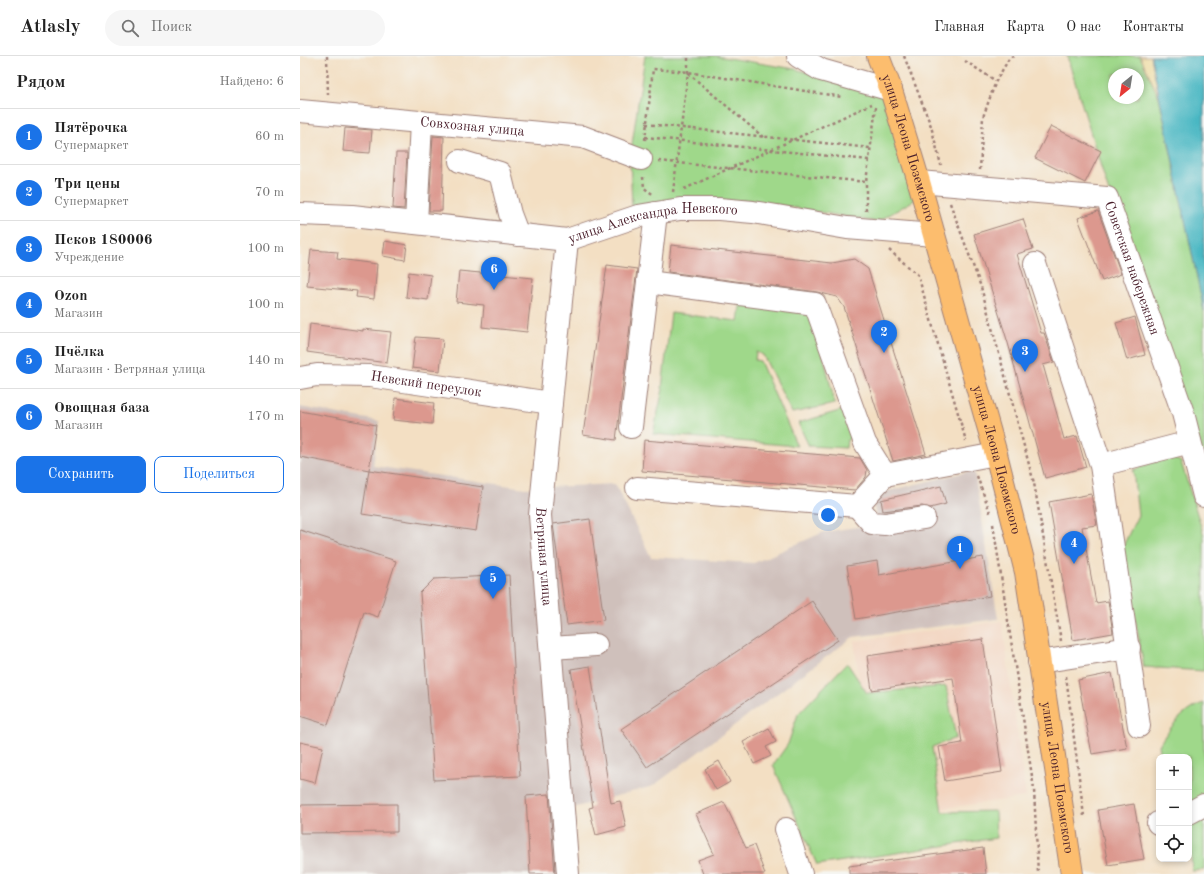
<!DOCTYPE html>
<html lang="ru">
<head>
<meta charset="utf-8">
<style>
	body { margin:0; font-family:"Old Standard TT",serif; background:#f6f6f6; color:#222 }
	.controls { position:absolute; right:12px; bottom:12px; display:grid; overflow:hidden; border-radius:8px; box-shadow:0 2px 6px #0003 }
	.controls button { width:36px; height:36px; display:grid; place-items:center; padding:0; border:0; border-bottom:1px solid #e0e0e0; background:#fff; color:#222; font:20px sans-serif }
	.compass { position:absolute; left:808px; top:12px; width:36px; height:36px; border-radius:50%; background:#fff; box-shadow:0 2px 6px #0003; rotate:210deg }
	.you { position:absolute; left:528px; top:459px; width:14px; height:14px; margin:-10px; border:3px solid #fff; border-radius:50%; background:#1a73e8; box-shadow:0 0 0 6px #1a73e833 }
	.badge { display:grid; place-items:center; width:26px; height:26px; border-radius:50%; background:#1a73e8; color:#fff; font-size:13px; font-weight:700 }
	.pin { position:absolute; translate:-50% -33px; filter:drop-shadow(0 1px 2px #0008) }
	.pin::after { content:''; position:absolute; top:21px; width:14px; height:12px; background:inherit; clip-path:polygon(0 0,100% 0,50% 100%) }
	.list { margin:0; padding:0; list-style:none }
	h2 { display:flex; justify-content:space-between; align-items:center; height:52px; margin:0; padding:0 16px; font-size:17px }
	h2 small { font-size:13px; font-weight:400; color:#767676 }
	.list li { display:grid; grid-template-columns:26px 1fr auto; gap:12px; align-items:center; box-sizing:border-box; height:56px; padding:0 16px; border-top:1px solid #e0e0e0 }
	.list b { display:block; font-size:15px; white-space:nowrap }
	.list p { margin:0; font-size:13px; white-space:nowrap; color:#767676 }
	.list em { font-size:13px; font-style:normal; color:#767676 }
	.actions { display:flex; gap:8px; padding:12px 16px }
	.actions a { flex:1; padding:9px 0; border:1px solid #1a73e8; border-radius:8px; text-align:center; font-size:14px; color:#1a73e8 }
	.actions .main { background:#1a73e8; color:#fff }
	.icon { flex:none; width:22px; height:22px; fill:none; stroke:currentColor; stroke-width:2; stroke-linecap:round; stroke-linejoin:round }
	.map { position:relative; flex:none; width:904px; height:818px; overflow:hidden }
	header { display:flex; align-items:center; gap:24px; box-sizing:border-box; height:56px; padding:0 20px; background:#fff; border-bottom:1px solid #e0e0e0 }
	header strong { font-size:19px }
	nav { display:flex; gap:22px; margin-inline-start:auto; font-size:14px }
	.search { width:280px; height:36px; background:#f6f6f6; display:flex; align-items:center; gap:10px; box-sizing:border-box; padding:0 14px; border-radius:22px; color:#767676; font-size:15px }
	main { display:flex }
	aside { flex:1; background:#fff }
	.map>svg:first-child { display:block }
</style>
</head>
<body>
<header>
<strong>Atlasly</strong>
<div class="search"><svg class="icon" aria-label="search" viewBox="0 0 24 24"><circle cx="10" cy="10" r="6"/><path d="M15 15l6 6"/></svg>Поиск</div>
<nav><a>Главная</a><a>Карта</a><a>О нас</a><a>Контакты</a></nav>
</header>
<main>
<aside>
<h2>Рядом<small>Найдено: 6</small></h2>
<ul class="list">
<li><span class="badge">1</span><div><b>Пятёрочка</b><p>Супермаркет</p></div><em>60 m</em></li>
<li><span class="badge">2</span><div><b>Три цены</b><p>Супермаркет</p></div><em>70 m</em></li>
<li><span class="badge">3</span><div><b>Псков 180006</b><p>Учреждение</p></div><em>100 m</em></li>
<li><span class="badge">4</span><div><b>Ozon</b><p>Магазин</p></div><em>100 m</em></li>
<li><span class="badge">5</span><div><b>Пчёлка</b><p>Магазин · Ветряная улица</p></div><em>140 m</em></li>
<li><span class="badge">6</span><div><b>Овощная база</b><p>Магазин</p></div><em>170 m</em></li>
</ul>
<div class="actions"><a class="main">Сохранить</a><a>Поделиться</a></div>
</aside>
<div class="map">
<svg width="904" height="818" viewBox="0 0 904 818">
	<rect width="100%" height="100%" fill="#f6f6f2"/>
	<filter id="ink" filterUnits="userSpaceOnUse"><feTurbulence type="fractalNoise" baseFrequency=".025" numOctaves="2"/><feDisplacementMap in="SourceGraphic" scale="8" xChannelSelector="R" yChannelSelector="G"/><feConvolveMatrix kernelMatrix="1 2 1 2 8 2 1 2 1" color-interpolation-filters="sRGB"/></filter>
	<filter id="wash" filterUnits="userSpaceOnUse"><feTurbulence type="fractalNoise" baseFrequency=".012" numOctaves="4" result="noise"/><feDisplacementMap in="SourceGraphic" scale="16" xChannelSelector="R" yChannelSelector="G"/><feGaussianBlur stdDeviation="0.9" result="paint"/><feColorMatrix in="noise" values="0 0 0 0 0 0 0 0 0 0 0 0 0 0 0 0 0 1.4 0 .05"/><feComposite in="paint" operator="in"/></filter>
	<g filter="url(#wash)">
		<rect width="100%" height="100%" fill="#f3dfc3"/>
		<path fill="#f3d4bf" d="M 702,565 L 726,741 L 578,761 L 554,585 Z"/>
		<path fill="#cfc0bb" d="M 0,351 L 79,365 L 73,410 L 225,432 L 315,428 L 351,501 L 454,507 L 524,476 L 577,468 L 572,439 L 674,414 L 698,563 L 553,581 L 353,730 L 258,756 L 263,818 L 0,818 Z"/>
		<g fill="#9fd88a" stroke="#747c5a" fill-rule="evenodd">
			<path d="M 345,0 L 416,0 L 495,13 L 587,39 L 616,143 L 577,166 L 450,144 L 332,150 L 330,102 Z"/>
			<path d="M 767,0 L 840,0 L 859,41 L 904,255 L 904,446 ZM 814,18 L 838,18 L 838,42 L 814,42 Z"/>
			<path d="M 441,244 L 512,253 L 535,348 L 492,357 L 463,299 L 456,296 L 455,304 L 460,305 L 497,390 L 353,378 L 363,333 L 362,332 L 371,257 L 438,265 Z"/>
			<path d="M 546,353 L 554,380 L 547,384 L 546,392 L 509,390 L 498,367 Z"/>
			<path d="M 869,400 L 881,406 L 904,480 L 904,615 L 844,611 L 822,492 L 838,459 L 833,414 Z"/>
			<path d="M 547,607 L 567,637 L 646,630 L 656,682 L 632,691 L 642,756 L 695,755 L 696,782 L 517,809 L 473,709 L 488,688 L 498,658 Z"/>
			<path d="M 904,647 L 904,741 L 889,748 L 889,701 L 861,701 L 859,689 C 870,671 884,653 904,647 Z"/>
			<path d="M 904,761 L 904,814 L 892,815 L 889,766 Z"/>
		</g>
		<path fill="#eeda9e" stroke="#9c7c64" d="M 840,0 L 851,0 L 859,41 L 841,2 Z"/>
		<path fill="#49b7c3" stroke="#4a6b77" d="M 851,0 L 904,0 L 904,255 Z"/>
		<g id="blocks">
			<g fill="#dc988e">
				<path d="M 751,70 L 801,95 L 785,127 L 735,102 Z"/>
				<path d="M 45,72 L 72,74 L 70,97 L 43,95 Z"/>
				<path d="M 133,80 L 144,81 L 142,155 L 129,155 Z"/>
				<path d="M 96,97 L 107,97 L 104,153 L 93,152 Z"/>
				<path d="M 798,155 L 821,218 L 802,225 L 778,162 Z"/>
				<path d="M 723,163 L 733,193 L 717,198 L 741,277 L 744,277 L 754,306 L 743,309 L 764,383 L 777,380 L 786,411 L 745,422 L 708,287 L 674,178 Z"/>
				<path d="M 85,185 L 107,189 L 105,204 L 83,200 Z"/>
				<path d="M 371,189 L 532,207 L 554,203 L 568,213 L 626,398 L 593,405 L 544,251 L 537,241 L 517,236 L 368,216 Z"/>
				<path d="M 11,194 L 38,196 L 37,203 L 77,208 L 74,243 L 56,241 L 57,235 L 7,230 Z"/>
				<path d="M 307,209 L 337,213 L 316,384 L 283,379 Z"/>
				<path d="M 159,215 L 233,222 L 227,276 L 182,271 L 184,249 L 156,246 Z"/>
				<path d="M 109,216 L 131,219 L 128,244 L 106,241 Z"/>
				<path d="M 835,261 L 845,299 L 827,304 L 816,267 Z"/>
				<path d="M 10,268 L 63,275 L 63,273 L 91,276 L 87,307 L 7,296 Z"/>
				<path d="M 116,281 L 143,283 L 140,315 L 112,312 Z"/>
				<path d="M 95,342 L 134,347 L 132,368 L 93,364 Z"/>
				<path d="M 0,355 L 76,369 L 69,414 L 0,401 Z"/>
				<path d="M 344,384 L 560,402 L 567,414 L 566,421 L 555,434 L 342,415 Z"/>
				<path d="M 69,414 L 183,431 L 176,475 L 62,458 Z"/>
				<path d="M 641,430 L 646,448 L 630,452 L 622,450 L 583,455 L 581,444 Z"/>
				<path d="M 791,438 L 797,469 L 782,471 L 796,547 L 808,545 L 813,577 L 773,584 L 749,446 Z"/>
				<path d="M 290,463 L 304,564 L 267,569 L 253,468 Z"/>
				<path d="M 0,474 L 96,505 L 78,561 L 64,556 L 28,669 L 0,660 Z"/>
				<path d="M 683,501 L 690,540 L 556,563 L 547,510 L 577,505 L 579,519 Z"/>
				<path d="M 209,519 L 220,720 L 134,724 L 120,537 L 134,523 Z"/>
				<path d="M 512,545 L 538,584 L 347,711 L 321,673 Z"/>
				<path d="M 683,583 L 702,716 L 645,725 L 639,691 L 662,687 L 653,622 L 572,634 L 567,600 Z"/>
				<path d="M 290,610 L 311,747 L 320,745 L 326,771 L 296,779 L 289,752 L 293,751 L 271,613 Z"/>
				<path d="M 812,617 L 827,692 L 792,698 L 778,624 Z"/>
				<path d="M 469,672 L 476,686 L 466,691 L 471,700 L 454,708 L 443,686 Z"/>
				<path d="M 0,686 L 23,691 L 15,727 L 0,723 Z"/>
				<path d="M 419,705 L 430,726 L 416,734 L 405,713 Z"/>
				<path d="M 249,738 L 255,818 L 230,818 L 226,740 Z"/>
				<path d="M 424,746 L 446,792 L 454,789 L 465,818 L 403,818 L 398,804 L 414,798 L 396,758 Z"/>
				<path d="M 97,748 L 97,776 L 0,777 L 0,749 Z"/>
				<path d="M 834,748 L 844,803 L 808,809 L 798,754 Z"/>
				<path d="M 683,792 L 686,818 L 549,818 L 549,810 Z"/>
			</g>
		</g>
	</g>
	<g filter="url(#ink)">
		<use href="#blocks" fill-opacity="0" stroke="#9e7f77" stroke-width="1"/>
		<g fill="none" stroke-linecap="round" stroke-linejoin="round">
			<defs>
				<g id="minor">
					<path d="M 498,0 L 521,14 L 591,34"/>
					<path id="s1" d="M 0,55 L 283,81 L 341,103"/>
					<path d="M 160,105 L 200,117 L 210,158 L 218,179"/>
					<path id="s2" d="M 619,126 L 807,142 L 883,357 L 904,440"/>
					<path id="s3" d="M 0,158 L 52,160 L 267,184 L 338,160 L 380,153 L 419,153 L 453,156 L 547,172 L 634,179"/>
					<path d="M 116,167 L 121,66"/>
					<path id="s4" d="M 267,184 L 240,459 L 268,818"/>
					<path d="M 735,208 L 801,409 L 839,670"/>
					<path d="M 348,226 L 515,248 L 565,387 L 585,419 L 696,398"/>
					<path id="s5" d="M 0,322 L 17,319 L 70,320 L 251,347"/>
					<path d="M 331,371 L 356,157"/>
					<path d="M 801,409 L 890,386"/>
					<path d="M 337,432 L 557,450 L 585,419"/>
					<path d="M 557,450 L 572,467 L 585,468 L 624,462"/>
					<path d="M 251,592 L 296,589"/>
					<path d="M 739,606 L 829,592"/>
					<path d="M 889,757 L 904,749"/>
					<path d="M 858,767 L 859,767"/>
					<path d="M 486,773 L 501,818"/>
				</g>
				<g id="major">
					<path id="s6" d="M 578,0 L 591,34 L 619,126 L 696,398 L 726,516 L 772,818"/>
				</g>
			</defs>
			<use href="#minor" stroke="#9e7f77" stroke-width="24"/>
			<use href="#major" stroke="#9e7f77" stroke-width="24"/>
			<g stroke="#9e7f77" stroke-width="2.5" stroke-dasharray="3 3" stroke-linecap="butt">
				<path d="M 27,0 L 28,39"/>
				<path d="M 604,0 L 631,70 L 641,109"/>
				<path d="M 665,5 L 696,25"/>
				<path d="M 388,17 L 463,81"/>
				<path d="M 346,68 L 570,92"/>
				<path d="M 345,81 L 569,104"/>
				<path d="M 345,84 L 353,13 L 388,16 L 542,41"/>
				<path d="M 359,105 L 566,126"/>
				<path d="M 680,114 L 683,61 L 696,25 L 710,1 L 715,0"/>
				<path d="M 343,121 L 344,132 L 354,139"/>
				<path d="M 384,133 L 572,48"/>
				<path d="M 373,136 L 388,16 L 388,0"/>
				<path d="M 650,147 L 681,231 L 734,427 L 761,585"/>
				<path d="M 566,155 L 566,126 L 576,51"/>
				<path d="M 589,194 L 618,219 L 666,385"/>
				<path d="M 677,420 L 691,459"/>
				<path d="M 693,468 L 734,733 L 738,818"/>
				<path d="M 766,620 L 784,760"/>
			</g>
			<use href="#minor" stroke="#fff" stroke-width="22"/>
			<use href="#major" stroke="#fcbd6e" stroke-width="22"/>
		</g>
	</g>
	<g text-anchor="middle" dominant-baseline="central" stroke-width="4" stroke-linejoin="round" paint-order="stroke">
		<g font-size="14" fill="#4a1f2b" stroke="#f6f6f2">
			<text stroke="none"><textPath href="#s1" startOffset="173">Совхозная улица</textPath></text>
			<text stroke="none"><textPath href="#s6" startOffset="97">улица Леона Поземского</textPath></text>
			<text stroke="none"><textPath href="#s3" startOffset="357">улица Александра Невского</textPath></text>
			<text stroke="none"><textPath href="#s2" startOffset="263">Советская набережная</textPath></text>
			<text stroke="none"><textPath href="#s5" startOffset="127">Невский переулок</textPath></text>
			<text stroke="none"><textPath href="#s6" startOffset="421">улица Леона Поземского</textPath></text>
			<text stroke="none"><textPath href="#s4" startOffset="318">Ветряная улица</textPath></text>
			<text stroke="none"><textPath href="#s6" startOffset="745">улица Леона Поземского</textPath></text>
		</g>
	</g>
</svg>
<div class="controls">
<button>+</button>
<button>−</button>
<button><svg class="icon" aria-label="locate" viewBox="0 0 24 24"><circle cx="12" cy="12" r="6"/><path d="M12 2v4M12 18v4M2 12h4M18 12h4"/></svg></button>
</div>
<svg class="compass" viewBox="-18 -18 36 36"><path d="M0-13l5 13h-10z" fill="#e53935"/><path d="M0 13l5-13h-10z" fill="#767676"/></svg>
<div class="you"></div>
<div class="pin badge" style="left:660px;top:513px">1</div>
<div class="pin badge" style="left:584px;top:297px">2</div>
<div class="pin badge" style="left:725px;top:316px">3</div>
<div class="pin badge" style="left:774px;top:508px">4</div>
<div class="pin badge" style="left:193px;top:543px">5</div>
<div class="pin badge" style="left:194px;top:234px">6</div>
</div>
</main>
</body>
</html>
